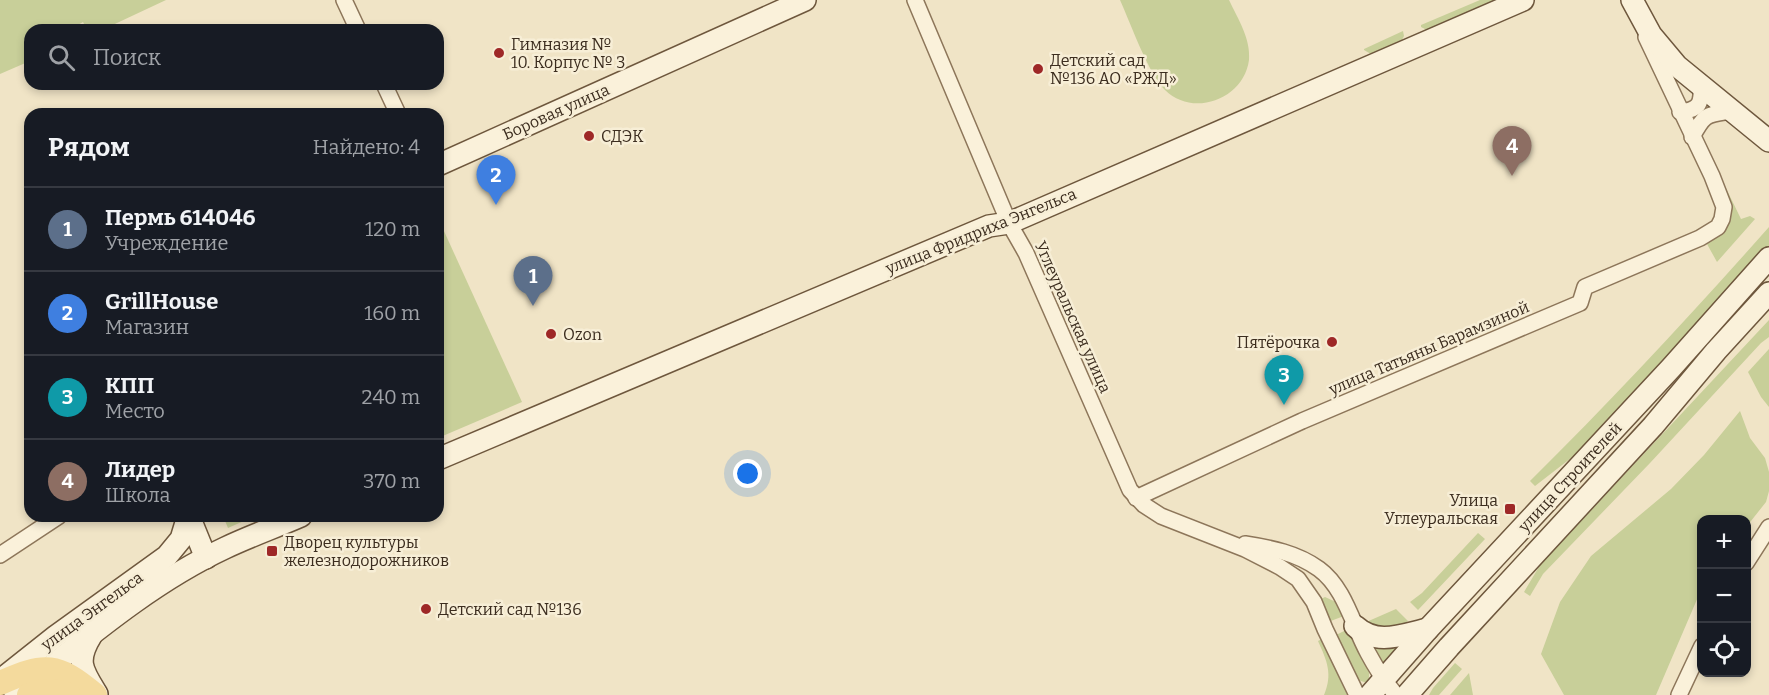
<!DOCTYPE html>
<html lang="ru">
<head>
<meta charset="utf-8">
<style>
	body { margin:0; font-family:Bitter,serif; background:#242831; color:#f1f3f6 }
	.controls { position:absolute; right:18px; bottom:18px; display:grid; overflow:hidden; border-radius:12px; box-shadow:0 3px 9px #0003 }
	.controls button { width:54px; height:54px; display:grid; place-items:center; padding:0; border:0; border-bottom:2px solid #363941; background:#171b24; color:#f1f3f6; font:30px sans-serif }
	.you { position:absolute; left:748px; top:474px; width:21px; height:21px; margin:-15px; border:4px solid #fff; border-radius:50%; background:#1a73e8; box-shadow:0 0 0 9px #1a73e833 }
	.badge { display:grid; place-items:center; width:39px; height:39px; border-radius:50%; background:#b45309; color:#fff; font-size:20px; font-weight:700 }
	.pin { position:absolute; translate:-50% -50px; filter:drop-shadow(0 2px 3px #0008) }
	.pin::after { content:''; position:absolute; top:32px; width:21px; height:18px; background:inherit; clip-path:polygon(0 0,100% 0,50% 100%) }
	.list { margin:0; padding:0; list-style:none }
	h2 { display:flex; justify-content:space-between; align-items:center; height:78px; margin:0; padding:0 24px; font-size:26px }
	h2 small { font-size:20px; font-weight:400; color:#9ea1a6 }
	.list li { display:grid; grid-template-columns:39px 1fr auto; gap:18px; align-items:center; box-sizing:border-box; height:84px; padding:0 24px; border-top:2px solid #363941 }
	.list b { display:block; font-size:22px; white-space:nowrap }
	.list p { margin:0; font-size:20px; white-space:nowrap; color:#9ea1a6 }
	.list em { font-size:20px; font-style:normal; color:#9ea1a6 }
	.icon { flex:none; width:33px; height:33px; fill:none; stroke:currentColor; stroke-width:2; stroke-linecap:round; stroke-linejoin:round }
	.map { position:relative; flex:none; width:1769px; height:695px; overflow:hidden }
	.search { position:absolute; background:#171b24; box-shadow:0 3px 9px #0003; left:24px; top:24px; width:420px; height:66px; display:flex; align-items:center; gap:15px; box-sizing:border-box; padding:0 21px; border-radius:18px; color:#9ea1a6; font-size:22px }
	.panel { position:absolute; background:#171b24; box-shadow:0 3px 9px #0003; left:24px; top:108px; width:420px; height:414px; border-radius:18px }
	.map>svg:first-child { display:block }
</style>
</head>
<body>
<div class="map">
<svg width="1769" height="695" viewBox="0 0 1769 695">
	<rect width="100%" height="100%" fill="#f0e4c6"/>
	<g fill="#c8cf99">
		<path d="M 0,0 L 166,0 L 102,30 L 87,30 L 83,22 L 69,30 L 30,30 L 30,61 L 0,74 Z"/>
		<path d="M 1120,0 L 1229,0 C 1238,19 1251,39 1249,60 C 1244,99 1193,118 1165,90 C 1149,75 1130,22 1120,0 Z"/>
		<path d="M 1480,0 L 1497,0 L 1427,30 L 1421,27 L 1421,25 Z"/>
		<path d="M 1403,31 L 1404,36 L 1402,40 L 1371,54 L 1364,50 L 1364,49 Z"/>
		<path d="M 1721,178 L 1741,219 L 1750,216 L 1755,219 L 1717,262 L 1707,244 L 1724,230 L 1718,179 Z"/>
		<path d="M 438,218 L 522,402 L 438,438 Z"/>
		<path d="M 1769,227 L 1769,249 L 1584,448 L 1535,486 L 1530,481 C 1613,399 1692,314 1769,227 Z"/>
		<path d="M 1769,320 L 1769,337 L 1761,343 L 1650,463 L 1543,574 L 1530,596 L 1524,592 L 1540,565 Z"/>
		<path d="M 1769,349 L 1769,407 L 1761,397 L 1748,372 Z"/>
		<path d="M 1740,411 L 1750,438 L 1765,458 L 1769,472 L 1769,491 L 1766,502 L 1747,526 L 1746,520 L 1702,520 L 1701,590 L 1656,695 L 1564,695 L 1541,654 L 1560,602 L 1591,556 L 1671,489 L 1704,455 Z"/>
		<path d="M 223,516 L 255,516 L 228,528 Z"/>
		<path d="M 1478,533 L 1485,539 L 1418,610 L 1410,602 L 1422,593 Z"/>
		<path d="M 1325,597 L 1338,603 L 1344,616 L 1328,622 L 1321,599 Z"/>
		<path d="M 1396,609 L 1408,621 C 1392,634 1382,628 1364,623 Z"/>
		<path d="M 1348,629 C 1355,642 1376,670 1367,683 L 1358,680 L 1334,636 Z"/>
		<path d="M 1322,639 L 1343,682 L 1347,695 L 1324,695 C 1333,674 1327,661 1318,641 Z"/>
		<path d="M 1372,646 L 1398,646 L 1383,663 Z"/>
		<path d="M 1455,663 L 1462,669 L 1439,695 L 1429,695 L 1433,688 Z"/>
		<path d="M 1469,673 L 1473,695 L 1450,695 Z"/>
	</g>
	<g fill="none" stroke-linecap="round" stroke-linejoin="round">
		<defs>
			<g id="street">
				<path d="M 344,0 L 358,30"/>
				<path d="M 915,0 L 1009,223 L 1026,253 L 1130,490 L 1144,505 L 1161,516 L 1245,549 L 1280,567 L 1298,579 L 1314,602 L 1325,629 L 1357,695"/>
				<path d="M 384,84 L 398,114"/>
				<path d="M 1680,112 C 1699,110 1702,104 1701,86"/>
				<path d="M 1692,137 C 1705,113 1706,115 1732,111"/>
				<path d="M 1136,498 L 1302,421 L 1580,303 L 1585,287 L 1700,238 L 1718,227 L 1722,219 L 1724,207 L 1712,176 L 1646,37"/>
				<path d="M 1245,544 C 1271,548 1297,553 1319,569 C 1345,588 1353,626 1368,653 C 1376,668 1385,682 1396,695"/>
				<path d="M 0,555 L 59,516"/>
				<path d="M 1746,563 L 1769,527"/>
				<path d="M 1679,695 L 1702,646"/>
			</g>
			<g id="secondary">
				<path d="M 1632,0 L 1651,35 L 1677,66 L 1769,141"/>
				<path d="M 438,165 L 805,0"/>
				<path d="M 438,459 L 989,226 L 1009,223 L 1523,0"/>
				<path d="M 189,516 L 206,558"/>
				<path d="M 1355,626 C 1377,646 1401,635 1428,629"/>
				<path d="M 91,636 C 75,662 83,671 97,694"/>
				<path d="M 3,678 L 56,636 L 167,556 L 181,539 L 188,516"/>
				<path d="M 15,695 C 81,643 148,584 225,548 C 250,536 276,527 301,516"/>
				<path d="M 1370,695 L 1428,629 L 1671,368 L 1769,258"/>
				<path d="M 1407,695 L 1449,647 L 1653,426 L 1716,351 L 1769,293"/>
			</g>
			<g id="primary">
				<path d="M 0,683 C 45,663 57,663 95,695"/>
				<path d="M 29,695 C 43,689 55,690 69,695"/>
			</g>
		</defs>
		<use href="#street" stroke="#8d765a" stroke-width="18"/>
		<use href="#secondary" stroke="#6e573d" stroke-width="24"/>
		<use href="#primary" stroke="#5a432e" stroke-width="27"/>
		<use href="#street" stroke="#faf1da" stroke-width="15"/>
		<use href="#secondary" stroke="#faf1da" stroke-width="21"/>
		<use href="#primary" stroke="#f4da9d" stroke-width="24"/>
	</g>
	<g fill="#9e2827" stroke="#f7eed6" stroke-width="2">
		<circle cx="499" cy="53" r="6"/>
		<circle cx="1038" cy="69" r="6"/>
		<circle cx="589" cy="136" r="6"/>
		<circle cx="551" cy="334" r="6"/>
		<circle cx="1332" cy="342" r="6"/>
		<rect x="1504" y="503" width="12" height="12" rx="3"/>
		<rect x="266" y="545" width="12" height="12" rx="3"/>
		<circle cx="426" cy="609" r="6"/>
	</g>
	<g text-anchor="middle" dominant-baseline="central" stroke-width="5" stroke-linejoin="round" paint-order="stroke">
		<g font-size="16" fill="#3c2d1f" stroke="#f7eed6" text-anchor="start">
			<text x="511" y="44">Гимназия №<tspan x="511" dy="18">10. Корпус № 3</tspan></text>
			<text x="1050" y="60">Детский сад<tspan x="1050" dy="18">№136 АО «РЖД»</tspan></text>
			<text x="601" y="136">СДЭК</text>
			<text x="563" y="334">Ozon</text>
			<text x="1320" y="342" text-anchor="end">Пятёрочка</text>
			<text x="1498" y="500" text-anchor="end">Улица<tspan x="1498" dy="18">Углеуральская</tspan></text>
			<text x="284" y="542">Дворец культуры<tspan x="284" dy="18">железнодорожников</tspan></text>
			<text x="438" y="609">Детский сад №136</text>
		</g>
		<g font-size="16" fill="#3c2d1f" stroke="#f7eed6">
			<text transform="translate(556 112) rotate(-24)">Боровая улица</text>
			<text transform="translate(981 231) rotate(-22)">улица Фридриха Энгельса</text>
			<text transform="translate(1073 317) rotate(66)">Углеуральская улица</text>
			<text transform="translate(1429 348) rotate(-23)">улица Татьяны Барамзиной</text>
			<text transform="translate(1570 477) rotate(-47)">улица Строителей</text>
			<text transform="translate(92 611) rotate(-36)">улица Энгельса</text>
		</g>
	</g>
</svg>
<div class="controls">
<button>+</button>
<button>−</button>
<button><svg class="icon" aria-label="locate" viewBox="0 0 24 24"><circle cx="12" cy="12" r="6"/><path d="M12 2v4M12 18v4M2 12h4M18 12h4"/></svg></button>
</div>
<div class="you"></div>
<div class="pin badge" style="left:533px;top:306px;background:#5c6f8a">1</div>
<div class="pin badge" style="left:496px;top:205px;background:#3f7fe0">2</div>
<div class="pin badge" style="left:1284px;top:405px;background:#0f9aa8">3</div>
<div class="pin badge" style="left:1512px;top:176px;background:#8d6e63">4</div>
<div class="search"><svg class="icon" aria-label="search" viewBox="0 0 24 24"><circle cx="10" cy="10" r="6"/><path d="M15 15l6 6"/></svg>Поиск</div>
<section class="panel">
<h2>Рядом<small>Найдено: 4</small></h2>
<ul class="list">
<li><span class="badge" style="background:#5c6f8a">1</span><div><b>Пермь 614046</b><p>Учреждение</p></div><em>120 m</em></li>
<li><span class="badge" style="background:#3f7fe0">2</span><div><b>GrillHouse</b><p>Магазин</p></div><em>160 m</em></li>
<li><span class="badge" style="background:#0f9aa8">3</span><div><b>КПП</b><p>Место</p></div><em>240 m</em></li>
<li><span class="badge" style="background:#8d6e63">4</span><div><b>Лидер</b><p>Школа</p></div><em>370 m</em></li>
</ul>
</section>
</div>
</body>
</html>
